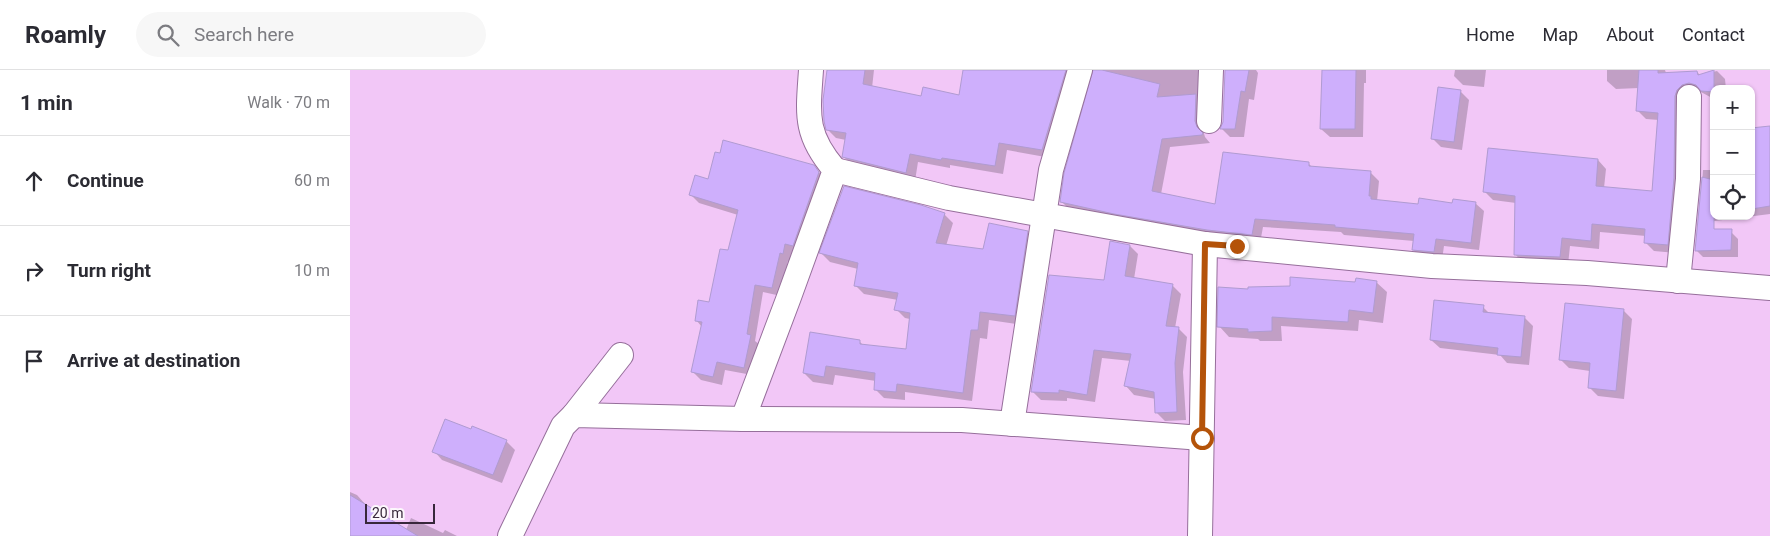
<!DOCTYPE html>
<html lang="en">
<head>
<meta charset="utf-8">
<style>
	body { margin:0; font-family:Roboto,sans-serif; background:#f7f7f7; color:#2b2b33 }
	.controls { position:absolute; right:15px; top:15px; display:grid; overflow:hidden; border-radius:10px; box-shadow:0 1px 4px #0004 }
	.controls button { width:45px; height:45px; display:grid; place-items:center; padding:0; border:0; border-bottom:1px solid #e1e1e2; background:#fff; color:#2b2b33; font:25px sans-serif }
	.scale { position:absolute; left:15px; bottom:12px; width:70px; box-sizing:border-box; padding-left:5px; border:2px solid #38283b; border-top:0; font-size:14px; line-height:18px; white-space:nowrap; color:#38283b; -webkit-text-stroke:4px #fcf7fc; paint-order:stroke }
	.stop { position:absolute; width:15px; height:15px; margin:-11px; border:4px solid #b45309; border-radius:50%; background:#fff }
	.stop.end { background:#b45309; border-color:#fff; box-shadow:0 1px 5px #0008 }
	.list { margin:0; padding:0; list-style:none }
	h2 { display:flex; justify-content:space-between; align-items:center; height:65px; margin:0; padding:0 20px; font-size:21px }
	h2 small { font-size:16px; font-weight:400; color:#7c7c81 }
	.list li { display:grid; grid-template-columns:32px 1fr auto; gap:15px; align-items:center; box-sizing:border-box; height:90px; padding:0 20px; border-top:1px solid #e1e1e2 }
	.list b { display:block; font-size:19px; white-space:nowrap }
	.list em { font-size:16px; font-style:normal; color:#7c7c81 }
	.icon { flex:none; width:28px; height:28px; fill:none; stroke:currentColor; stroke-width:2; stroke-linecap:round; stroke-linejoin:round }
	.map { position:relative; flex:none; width:1420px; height:466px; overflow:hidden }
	header { display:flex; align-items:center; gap:30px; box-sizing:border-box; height:70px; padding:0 25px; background:#fff; border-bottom:1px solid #e1e1e2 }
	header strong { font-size:24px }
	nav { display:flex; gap:28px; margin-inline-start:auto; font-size:18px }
	.search { width:350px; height:45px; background:#f7f7f7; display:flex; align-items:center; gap:12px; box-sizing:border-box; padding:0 18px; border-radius:28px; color:#7c7c81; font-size:19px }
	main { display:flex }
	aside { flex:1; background:#fff }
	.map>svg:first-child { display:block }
</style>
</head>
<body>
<header>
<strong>Roamly</strong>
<div class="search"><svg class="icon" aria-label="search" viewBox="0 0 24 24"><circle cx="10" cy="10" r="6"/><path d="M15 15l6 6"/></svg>Search here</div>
<nav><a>Home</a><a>Map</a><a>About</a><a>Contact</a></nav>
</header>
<main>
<aside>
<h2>1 min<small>Walk · 70 m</small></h2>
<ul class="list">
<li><svg class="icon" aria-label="ahead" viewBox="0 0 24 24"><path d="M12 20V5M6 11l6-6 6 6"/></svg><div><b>Continue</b></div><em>60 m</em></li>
<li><svg class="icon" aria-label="right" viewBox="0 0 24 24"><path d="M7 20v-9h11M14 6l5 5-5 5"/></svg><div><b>Turn right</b></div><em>10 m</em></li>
<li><svg class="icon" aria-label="arrive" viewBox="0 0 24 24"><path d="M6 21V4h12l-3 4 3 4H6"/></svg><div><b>Arrive at destination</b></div></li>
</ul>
</aside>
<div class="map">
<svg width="1420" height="466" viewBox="0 0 1420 466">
	<rect width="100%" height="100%" fill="#f2c7f7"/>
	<g fill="#0003">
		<path d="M 478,0 L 524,0 L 522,18 L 572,27 L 611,26 L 615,0 L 708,0 L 715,1 L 724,10 L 701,88 L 657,80 L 653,104 L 600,95 L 600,98 L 568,92 L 565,111 L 503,96 L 494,87 L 496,70 L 486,68 L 477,59 Z"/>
		<path d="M 745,0 L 859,0 L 853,60 L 855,67 L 860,73 L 820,77 L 811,124 L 866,136 L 959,94 L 963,98 L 1020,102 L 1029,111 L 1027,131 L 1069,135 L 1125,133 L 1134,141 L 1129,180 L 1094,176 L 1092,190 L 1071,188 L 1063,180 L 1064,171 L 994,165 L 991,162 L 913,157 L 910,173 L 720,140 L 711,131 Z"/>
		<path d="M 876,0 L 906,0 L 908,3 L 904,30 L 899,29 L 894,67 L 880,67 L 872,59 L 874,52 Z"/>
		<path d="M 973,0 L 1016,0 L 1016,13 L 1014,13 L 1013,67 L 980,67 L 971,59 Z"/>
		<path d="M 1105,0 L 1136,0 L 1134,17 L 1113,15 L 1104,6 Z"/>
		<path d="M 1257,0 L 1315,0 L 1316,3 L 1347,2 L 1350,5 L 1367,1 L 1375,9 L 1376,19 L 1364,19 L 1364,29 L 1349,21 L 1326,183 L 1304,181 L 1295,172 L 1296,166 L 1250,162 L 1249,179 L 1220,176 L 1218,195 L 1173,193 L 1165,184 L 1166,133 L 1143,130 L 1135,122 L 1248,90 L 1256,99 L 1254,118 L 1303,122 L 1309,50 L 1296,49 L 1288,41 L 1289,18 L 1266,19 L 1257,11 Z"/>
		<path d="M 1110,21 L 1119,30 L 1112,80 L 1091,77 L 1083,69 Z"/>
		<path d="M 1420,58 L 1420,144 L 1357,152 L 1350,145 L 1353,100 L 1364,100 L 1364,146 L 1401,146 L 1401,59 Z"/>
		<path d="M 463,96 L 472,105 L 441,192 L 438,191 L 431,226 L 413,222 L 405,271 L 409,274 L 402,305 L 375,300 L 372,315 L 351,310 L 342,301 L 352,257 L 346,250 L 360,233 L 379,182 L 388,145 L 349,133 L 341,125 L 359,111 Z"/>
		<path d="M 594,144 L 603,153 L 596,176 L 634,181 L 677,162 L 686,172 L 673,255 L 639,250 L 637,269 L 630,268 L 622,331 L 555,322 L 555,330 L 534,328 L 525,319 L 526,311 L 485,305 L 483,315 L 463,312 L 454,303 L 510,272 L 514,276 L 557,280 L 560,249 L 555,248 L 546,239 L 548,230 L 514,224 L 505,215 L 508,199 L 480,192 L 471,183 Z"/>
		<path d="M 1381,162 L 1388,169 L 1388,187 L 1353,187 L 1346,180 Z"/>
		<path d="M 780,176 L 788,184 L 784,209 L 822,215 L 831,224 L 825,258 L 829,259 L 837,267 L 833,302 L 836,350 L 815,351 L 806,342 L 806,329 L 784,325 L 776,316 L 781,291 L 752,288 L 745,332 L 717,328 L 717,331 L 691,330 L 682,321 Z"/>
		<path d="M 1026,212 L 1037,222 L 1033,253 L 1009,250 L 1008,261 L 931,256 L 932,271 L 910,271 L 908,269 L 879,267 L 869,256 L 899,221 Z"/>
		<path d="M 1133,237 L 1140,244 L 1174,247 L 1183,256 L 1179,295 L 1157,293 L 1150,285 L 1090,278 L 1081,270 Z"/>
		<path d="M 1273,240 L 1282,249 L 1274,329 L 1248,326 L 1239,317 L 1240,301 L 1219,298 L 1210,289 Z"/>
		<path d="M 156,371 L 165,380 L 152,413 L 92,390 L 84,381 Z"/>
		<path d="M 0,422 L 7,425 L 15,434 L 15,435 L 56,460 L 61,448 L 93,463 L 95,460 L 107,466 L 0,466 Z"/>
	</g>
	<g fill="#ceaffc" stroke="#b09bd1">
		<path d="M 477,0 L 515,0 L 513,14 L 571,26 L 573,17 L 609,25 L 613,0 L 716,0 L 692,80 L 649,73 L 645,96 L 592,88 L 591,90 L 560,84 L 556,103 L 492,87 L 496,63 L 476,60 L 474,51 L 473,30 Z"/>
		<path d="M 743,0 L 752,0 L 810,14 L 807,27 L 846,24 L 845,51 L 847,57 L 853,63 L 852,65 L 812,69 L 802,121 L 865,134 L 873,82 L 959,92 L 959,96 L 1021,101 L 1019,126 L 1021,126 L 1021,129 L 1068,134 L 1069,128 L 1102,133 L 1103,129 L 1126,132 L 1121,173 L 1086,169 L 1084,182 L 1062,180 L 1064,164 L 985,157 L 985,155 L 905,149 L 902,165 L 857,160 L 764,144 L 710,132 L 714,103 Z"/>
		<path d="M 875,0 L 899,0 L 895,22 L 891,21 L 885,59 L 870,59 L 873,52 Z"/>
		<path d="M 972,0 L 1006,0 L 1005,59 L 970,59 Z"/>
		<path d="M 1289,0 L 1308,0 L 1308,3 L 1347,1 L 1348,5 L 1364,0 L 1364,22 L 1351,21 L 1346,15 L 1339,13 L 1332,15 L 1327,20 L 1325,26 L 1324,108 L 1318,175 L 1294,173 L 1295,159 L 1242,154 L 1241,171 L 1212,168 L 1210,187 L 1164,185 L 1165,126 L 1133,122 L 1138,78 L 1248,89 L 1246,116 L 1302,121 L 1308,43 L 1286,41 Z"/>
		<path d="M 1088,17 L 1111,20 L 1104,72 L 1081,69 Z"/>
		<path d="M 1420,56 L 1420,136 L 1402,139 L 1401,58 Z"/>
		<path d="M 373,70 L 464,95 L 469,102 L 443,176 L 435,174 L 433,184 L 430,183 L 422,218 L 405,215 L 397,264 L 401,265 L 394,298 L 367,292 L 363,307 L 341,302 L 352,252 L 345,251 L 348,230 L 359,232 L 370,179 L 378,180 L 388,140 L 339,125 L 345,105 L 358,109 L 365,82 L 370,83 Z"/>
		<path d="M 1352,107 L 1364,110 L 1364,159 L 1382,159 L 1381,180 L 1345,181 Z"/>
		<path d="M 494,116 L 571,135 L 595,143 L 586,173 L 633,179 L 639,153 L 678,161 L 665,246 L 630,242 L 628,260 L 621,260 L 613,323 L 547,314 L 546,322 L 524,320 L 525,303 L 476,296 L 474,307 L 453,303 L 460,262 L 510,270 L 510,274 L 556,279 L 560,243 L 544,240 L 548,223 L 504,216 L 508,193 L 469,183 Z"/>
		<path d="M 760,171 L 780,175 L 775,206 L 823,214 L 816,256 L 829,257 L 825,293 L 827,342 L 805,343 L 804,322 L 774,316 L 781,284 L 744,280 L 737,325 L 709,320 L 709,323 L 681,322 L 699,205 L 754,210 Z"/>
		<path d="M 940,207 L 1005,212 L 1006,208 L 1027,211 L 1023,243 L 999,240 L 998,252 L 922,247 L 922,261 L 898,262 L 898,259 L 867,257 L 868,217 L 898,219 L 898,217 L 940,216 Z"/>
		<path d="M 1084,230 L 1134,235 L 1133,242 L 1175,246 L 1171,287 L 1147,285 L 1148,278 L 1080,270 Z"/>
		<path d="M 1215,233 L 1274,239 L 1266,321 L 1238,318 L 1240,293 L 1209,290 Z"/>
		<path d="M 95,349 L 121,359 L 122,356 L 157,370 L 143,405 L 82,382 Z"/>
		<path d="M 0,425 L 68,466 L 0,466 Z"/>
	</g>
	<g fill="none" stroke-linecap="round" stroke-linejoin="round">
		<defs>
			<g id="minor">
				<path d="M 859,51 L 861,0"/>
				<path d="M 485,100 L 599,128 L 855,174 L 1082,196 L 1237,203 L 1420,218"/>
				<path d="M 1328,211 L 1338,109 L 1339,27"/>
				<path d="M 224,345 L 271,285"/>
				<path d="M 393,349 L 439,227 L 485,100 C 454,64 458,44 461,0"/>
				<path d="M 662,354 L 701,100 L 730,0"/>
				<path d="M 160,466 L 213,356 L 224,345 L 393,349 L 612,350 L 852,368"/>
				<path d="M 850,466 L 855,174"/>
			</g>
		</defs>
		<use href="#minor" stroke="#966f9b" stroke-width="26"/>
		<use href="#minor" stroke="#fff" stroke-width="24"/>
	</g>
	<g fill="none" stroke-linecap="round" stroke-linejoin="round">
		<path stroke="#b45309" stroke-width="6" d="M 852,368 L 855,174 L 887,176"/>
	</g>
</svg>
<div class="controls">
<button>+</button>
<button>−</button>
<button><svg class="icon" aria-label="locate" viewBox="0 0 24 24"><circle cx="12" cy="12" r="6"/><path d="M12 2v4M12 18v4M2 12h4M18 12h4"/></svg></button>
</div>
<div class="scale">20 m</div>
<div class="stop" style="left:852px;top:368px"></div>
<div class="stop end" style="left:887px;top:176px"></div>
</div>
</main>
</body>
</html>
